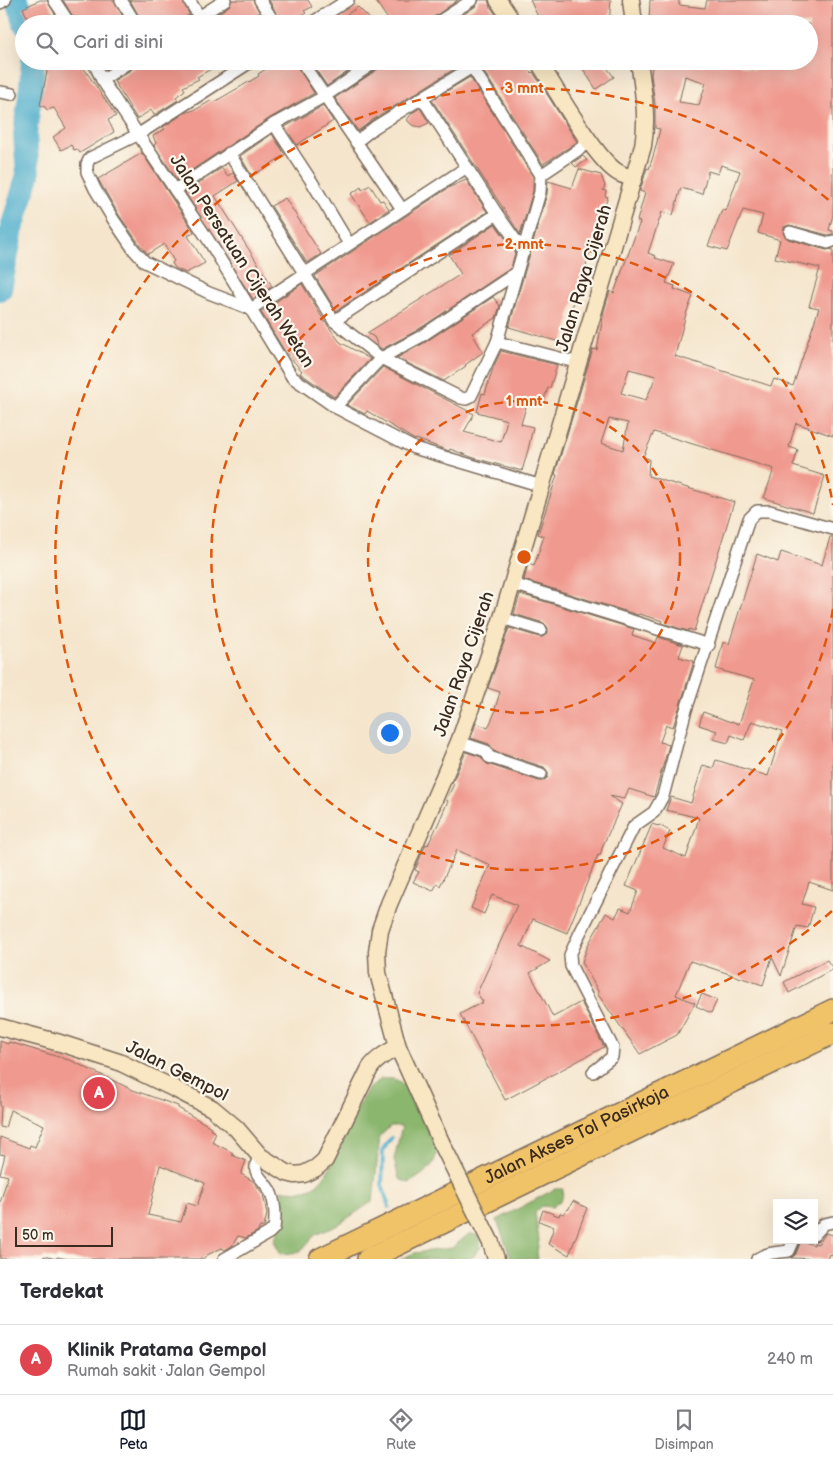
<!DOCTYPE html>
<html lang="id">
<head>
<meta charset="utf-8">
<style>
	body { margin:0; font-family:"Balsamiq Sans",sans-serif; background:#f2f2f3; color:#2b2b33 }
	.controls { position:absolute; right:15px; bottom:15px; display:grid; overflow:hidden; border-radius:0px; box-shadow:0 5px 20px #0002 }
	.controls button { width:45px; height:45px; display:grid; place-items:center; padding:0; border:0; border-bottom:1px solid #e1e1e2; background:#fff; color:#2b2b33; font:25px sans-serif }
	.scale { position:absolute; left:15px; bottom:12px; width:98px; box-sizing:border-box; padding-left:5px; border:2px solid #3b2a1e; border-top:0; font-size:14px; line-height:18px; white-space:nowrap; color:#3b2a1e; -webkit-text-stroke:4px #fbf7ec; paint-order:stroke }
	.you { position:absolute; left:389px; top:732px; width:18px; height:18px; margin:-12px; border:4px solid #fff; border-radius:50%; background:#1a73e8; box-shadow:0 0 0 8px #1a73e833 }
	.badge { display:grid; place-items:center; width:32px; height:32px; border-radius:50%; background:#111827; color:#fff; font-size:16px; font-weight:700 }
	.pin { position:absolute; translate:-50% -50%; border:2px solid #fff; box-shadow:0 1px 5px #0006 }
	.list { margin:0; padding:0; list-style:none }
	h2 { display:flex; justify-content:space-between; align-items:center; height:65px; margin:0; padding:0 20px; font-size:21px }
	h2 small { font-size:16px; font-weight:400; color:#7c7c81 }
	.list li { display:grid; grid-template-columns:32px 1fr auto; gap:15px; align-items:center; box-sizing:border-box; height:70px; padding:0 20px; border-top:1px solid #e1e1e2 }
	.list b { display:block; font-size:19px; white-space:nowrap }
	.list p { margin:0; font-size:16px; white-space:nowrap; color:#7c7c81 }
	.list em { font-size:16px; font-style:normal; color:#7c7c81 }
	.icon { flex:none; width:28px; height:28px; fill:none; stroke:currentColor; stroke-width:2; stroke-linecap:round; stroke-linejoin:round }
	.map { position:relative; flex:none; width:833px; height:1259px; overflow:hidden }
	.search { position:absolute; background:#fff; box-shadow:0 5px 20px #0002; left:15px; right:15px; top:15px; height:55px; display:flex; align-items:center; gap:12px; box-sizing:border-box; padding:0 18px; border-radius:28px; color:#7c7c81; font-size:19px }
	.sheet { height:135px; background:#fff }
	nav { display:flex; justify-content:space-around; align-items:center; box-sizing:border-box; height:70px; border-top:1px solid #e1e1e2; background:#fff; font-size:14px; color:#7c7c81 }
	nav a { display:grid; justify-items:center; gap:2px }
	nav .on { color:#111827 }
	.map>svg:first-child { display:block }
</style>
</head>
<body>
<div class="map">
<svg width="833" height="1259" viewBox="0 0 833 1259">
	<rect width="100%" height="100%" fill="#fbf7ec"/>
	<filter id="ink" filterUnits="userSpaceOnUse"><feTurbulence type="fractalNoise" baseFrequency=".02" numOctaves="2"/><feDisplacementMap in="SourceGraphic" scale="10" xChannelSelector="R" yChannelSelector="G"/><feConvolveMatrix kernelMatrix="1 2 1 2 8 2 1 2 1" color-interpolation-filters="sRGB"/></filter>
	<filter id="wash" filterUnits="userSpaceOnUse"><feTurbulence type="fractalNoise" baseFrequency=".0096" numOctaves="4" result="noise"/><feDisplacementMap in="SourceGraphic" scale="20" xChannelSelector="R" yChannelSelector="G"/><feGaussianBlur stdDeviation="1.12" result="paint"/><feColorMatrix in="noise" values="0 0 0 0 0 0 0 0 0 0 0 0 0 0 0 0 0 1.4 0 .05"/><feComposite in="paint" operator="in"/></filter>
	<g filter="url(#wash)">
		<rect width="100%" height="100%" fill="#f5e5cc"/>
		<g fill="#8ab66d" stroke="#627046">
			<path d="M 381,1079 C 386,1079 393,1078 397,1080 C 415,1089 429,1133 437,1151 C 435,1168 423,1174 409,1183 L 399,1179 L 394,1159 L 402,1126 L 391,1126 L 380,1136 L 373,1201 L 336,1226 L 315,1235 L 300,1252 L 281,1254 L 274,1241 L 282,1221 L 282,1190 C 290,1190 301,1192 309,1189 C 334,1182 352,1110 369,1088 C 372,1085 378,1082 381,1079 Z"/>
			<path d="M 555,1189 L 563,1189 L 562,1199 L 552,1207 L 542,1206 L 535,1213 L 539,1240 L 537,1252 L 538,1259 L 511,1259 L 497,1220 Z"/>
			<path d="M 470,1233 L 478,1236 L 481,1247 L 473,1257 L 467,1259 L 401,1259 L 414,1253 L 452,1248 Z"/>
		</g>
		<g fill="none" stroke-linecap="round" stroke-linejoin="round">
			<path stroke="#4daecc" stroke-width="4" d="M 389,1207 L 382,1185 L 383,1150 L 391,1138"/>
			<g stroke="#4daecc" stroke-width="24">
				<path d="M 15,0 L 22,11 L 25,24"/>
				<path d="M 0,289 L 12,228 L 28,175 L 25,135 L 31,87 L 33,61"/>
			</g>
		</g>
		<g id="blocks">
			<g fill="#f0998e" fill-rule="evenodd">
				<path d="M 40,0 L 47,0 L 61,24 L 30,24 L 23,8 Z"/>
				<path d="M 63,0 L 114,0 L 127,24 L 77,24 Z"/>
				<path d="M 130,0 L 182,0 L 189,14 L 184,18 L 181,24 L 143,24 Z"/>
				<path d="M 232,0 L 253,0 L 266,24 L 202,24 L 229,6 Z"/>
				<path d="M 269,0 L 308,0 L 312,7 L 304,11 L 306,13 L 288,24 L 282,24 Z"/>
				<path d="M 375,0 L 458,0 L 424,24 L 391,24 Z"/>
				<path d="M 479,0 L 488,0 L 490,6 L 502,24 L 449,24 L 476,6 Z"/>
				<path d="M 530,0 L 611,0 L 609,24 L 541,23 Z"/>
				<path d="M 650,0 L 679,0 L 679,5 L 705,8 L 707,0 L 833,0 L 833,215 L 829,230 L 833,231 L 833,234 L 828,235 L 789,225 L 784,227 L 783,233 L 788,239 L 826,250 L 833,249 L 833,436 L 796,423 L 789,447 L 798,450 L 793,466 L 825,476 L 813,513 L 764,498 L 774,469 L 654,432 L 643,457 L 649,459 L 648,476 L 734,502 L 694,631 L 689,629 L 688,631 L 662,623 L 663,621 L 639,614 L 638,615 L 524,580 L 528,564 L 534,566 L 544,536 L 538,534 L 557,475 L 555,474 L 593,349 L 597,350 L 604,311 L 610,291 L 614,293 L 640,222 L 637,221 L 645,193 L 640,191 L 647,168 L 649,169 L 655,150 L 660,129 L 655,128 L 655,104 L 651,75 L 653,61 L 730,61 L 754,70 L 755,61 L 809,61 L 809,24 L 700,24 L 649,22 ZM 685,76 L 706,83 L 699,105 L 679,102 ZM 721,165 L 740,171 L 726,211 L 722,210 L 708,246 L 727,251 L 743,210 L 763,215 L 758,233 L 780,240 L 775,258 L 820,268 L 809,306 L 819,308 L 793,386 L 774,379 L 771,386 L 675,356 L 686,314 L 693,296 L 674,289 L 675,286 L 666,283 L 674,264 L 655,258 L 656,256 L 648,253 L 662,212 L 673,215 L 681,188 L 702,194 L 708,171 L 718,174 ZM 629,369 L 656,376 L 646,400 L 621,393 ZM 609,419 L 628,423 L 623,450 L 601,443 Z"/>
				<path d="M 358,7 L 375,24 L 332,24 Z"/>
				<path d="M 42,61 L 79,61 L 116,116 L 108,120 L 114,132 L 80,153 L 77,149 L 74,150 L 71,145 L 61,150 L 53,137 L 66,128 L 54,108 L 47,110 L 45,107 L 40,105 L 47,72 Z"/>
				<path d="M 102,61 L 117,61 L 106,68 Z"/>
				<path d="M 138,61 L 225,61 L 197,77 L 199,79 L 183,87 L 185,90 L 176,97 L 178,100 L 154,115 L 151,110 L 137,119 L 114,81 L 135,67 Z"/>
				<path d="M 284,61 L 294,61 L 314,93 L 270,118 L 177,180 L 154,145 L 156,143 L 153,136 L 165,129 L 163,127 L 185,113 L 197,109 L 212,100 L 214,102 L 259,76 L 258,74 L 271,66 L 273,68 Z"/>
				<path d="M 310,61 L 363,61 L 327,86 Z"/>
				<path d="M 384,61 L 467,61 L 371,121 L 358,131 L 335,98 L 381,67 Z"/>
				<path d="M 477,61 L 524,61 L 531,73 L 533,72 L 577,142 L 543,164 Z"/>
				<path d="M 578,61 L 602,61 L 614,77 L 596,89 Z"/>
				<path d="M 470,77 L 533,177 L 533,191 L 520,234 L 432,100 Z"/>
				<path d="M 323,106 L 333,121 L 297,145 L 285,127 Z"/>
				<path d="M 420,108 L 429,123 L 420,127 L 412,125 L 407,120 L 412,113 Z"/>
				<path d="M 272,134 L 285,155 L 252,176 L 240,156 Z"/>
				<path d="M 142,153 L 194,232 L 188,236 L 205,263 L 186,273 L 175,268 L 172,263 L 174,261 L 164,244 L 148,254 L 140,245 L 119,215 L 98,179 Z"/>
				<path d="M 583,156 L 587,160 L 576,167 L 572,163 Z"/>
				<path d="M 222,168 L 227,176 L 233,173 L 238,181 L 215,196 L 272,286 L 253,299 L 185,192 Z"/>
				<path d="M 579,169 L 601,175 L 605,186 L 603,190 L 606,191 L 605,196 L 608,197 L 598,224 L 585,269 L 586,270 L 568,318 L 570,319 L 563,343 L 509,327 L 547,194 L 548,181 L 572,188 Z"/>
				<path d="M 466,180 L 487,212 L 336,311 L 315,276 L 450,187 Z"/>
				<path d="M 370,185 L 380,201 L 383,200 L 389,209 L 370,222 L 351,194 L 361,187 L 362,190 Z"/>
				<path d="M 285,198 L 321,254 L 307,263 L 271,206 Z"/>
				<path d="M 495,224 L 515,252 L 511,268 L 416,331 L 382,349 L 378,346 L 374,337 L 367,333 L 461,274 L 449,255 Z"/>
				<path d="M 302,284 L 323,319 L 340,342 L 370,359 L 334,397 L 300,373 L 302,371 L 284,350 L 261,312 Z"/>
				<path d="M 493,297 L 500,306 L 496,318 L 472,333 L 483,352 L 465,365 L 466,366 L 444,381 L 397,358 L 424,343 Z"/>
				<path d="M 501,351 L 557,365 L 550,388 L 548,388 L 542,404 L 528,400 L 521,424 L 533,427 L 528,450 L 522,471 L 474,458 L 450,449 L 449,451 L 441,448 L 416,439 L 415,440 L 367,411 L 365,414 L 347,405 L 383,367 L 474,414 L 464,432 L 501,442 L 507,420 L 477,412 L 482,393 L 485,394 L 493,368 Z"/>
				<path d="M 830,537 L 833,537 L 833,890 L 809,882 L 802,904 L 814,907 L 808,928 L 797,926 L 781,976 L 772,957 L 763,985 L 690,961 L 676,995 L 695,1003 L 677,1035 L 640,1054 L 597,993 L 599,993 L 582,962 L 588,945 L 606,913 L 615,918 L 620,908 L 630,912 L 638,891 L 626,886 L 652,824 L 658,826 L 659,825 L 670,831 L 663,848 L 686,858 L 699,818 L 666,810 L 671,797 L 691,803 L 703,765 L 713,768 L 716,760 L 768,776 L 782,731 L 752,721 L 744,740 L 731,735 L 728,743 L 713,739 L 717,731 L 699,725 L 703,712 L 731,722 L 731,721 L 739,724 L 754,680 L 716,669 L 723,642 L 729,644 L 757,554 L 778,562 L 781,552 L 822,565 Z"/>
				<path d="M 520,594 L 634,629 L 632,635 L 656,643 L 658,637 L 683,645 L 679,657 L 694,661 L 673,727 L 666,725 L 660,742 L 669,745 L 654,797 L 629,789 L 624,799 L 610,796 L 622,804 L 603,845 L 600,856 L 598,855 L 567,933 L 533,919 L 521,946 L 550,961 L 530,973 L 553,1017 L 581,1002 L 604,1047 L 505,1100 L 460,1014 L 483,1002 L 477,993 L 517,905 L 492,895 L 484,914 L 471,908 L 490,865 L 457,850 L 440,886 L 437,884 L 433,891 L 413,882 L 419,872 L 415,870 L 420,858 L 426,844 L 428,845 L 439,822 L 448,801 L 446,800 L 454,784 L 452,783 L 466,752 L 481,757 L 487,764 L 539,781 L 543,781 L 548,777 L 548,772 L 544,767 L 494,751 L 489,744 L 471,738 L 476,723 L 488,728 L 496,710 L 495,709 L 500,692 L 488,688 L 509,628 L 539,637 L 543,637 L 548,633 L 548,628 L 544,623 L 514,614 Z"/>
				<path d="M 827,960 L 833,969 L 789,993 L 784,982 Z"/>
				<path d="M 702,994 L 717,1000 L 711,1013 L 696,1006 Z"/>
				<path d="M 0,1041 L 8,1044 L 9,1042 L 72,1061 L 133,1090 L 178,1106 L 178,1108 L 211,1127 L 210,1129 L 216,1133 L 212,1142 L 233,1153 L 232,1155 L 246,1161 L 241,1174 L 253,1181 L 263,1194 L 267,1214 L 264,1227 L 260,1227 L 258,1231 L 246,1238 L 238,1236 L 232,1246 L 225,1250 L 222,1248 L 207,1255 L 203,1259 L 68,1259 L 57,1257 L 56,1259 L 44,1256 L 43,1259 L 0,1259 L 0,1203 L 8,1176 L 0,1174 L 5,1155 L 0,1154 L 0,1137 L 29,1148 L 30,1145 L 35,1147 L 44,1125 L 10,1110 L 5,1128 L 0,1127 L 1,1106 L 0,1105 ZM 160,1165 L 205,1183 L 197,1206 L 187,1203 L 181,1222 L 148,1215 Z"/>
				<path d="M 573,1201 L 587,1208 L 569,1255 L 548,1244 L 554,1227 L 539,1221 L 543,1210 L 559,1216 L 560,1213 L 564,1214 L 567,1209 L 568,1210 Z"/>
				<path d="M 826,1233 L 833,1235 L 833,1255 L 829,1254 L 827,1259 L 791,1258 L 796,1254 L 801,1241 L 814,1245 L 814,1243 L 818,1244 Z"/>
			</g>
		</g>
	</g>
	<g filter="url(#ink)">
		<use href="#blocks" fill-opacity="0" stroke="#7c6b5b" stroke-width="1"/>
		<g fill="none" stroke-linecap="round" stroke-linejoin="round">
			<defs>
				<g id="street">
					<path d="M 54,0 L 70,24"/>
					<path d="M 121,0 L 136,24"/>
					<path d="M 189,0 L 199,16"/>
					<path d="M 260,0 L 275,24"/>
					<path d="M 0,3 L 5,0"/>
					<path d="M 188,24 L 225,0"/>
					<path d="M 310,24 L 348,0"/>
					<path d="M 435,24 L 472,0"/>
					<path d="M 93,61 L 102,80 L 209,241 L 292,377 L 335,407 L 414,448 L 542,486"/>
					<path d="M 252,61 L 139,134 L 90,158 L 87,164 L 87,172 L 95,189 L 113,219 L 134,250 L 145,262 L 209,293 L 251,309 L 467,167"/>
					<path d="M 301,61 L 402,209"/>
					<path d="M 102,80 L 131,61"/>
					<path d="M 0,92 L 12,94"/>
					<path d="M 422,98 L 497,214 L 524,252"/>
					<path d="M 274,124 L 312,182 L 349,244"/>
					<path d="M 356,142 L 375,127 L 472,67 L 541,175 L 590,142"/>
					<path d="M 229,153 L 334,321 L 381,358 L 461,398 L 466,399 L 471,396 L 497,342 L 540,192 L 541,175"/>
					<path d="M 175,190 L 274,124 L 325,96 L 377,61"/>
					<path d="M 790,232 L 828,243 L 833,241"/>
					<path d="M 334,321 L 497,214"/>
					<path d="M 497,342 L 579,363"/>
					<path d="M 335,407 L 381,358 L 420,337 L 516,273"/>
					<path d="M 513,584 L 709,645"/>
					<path d="M 502,618 L 541,630"/>
					<path d="M 459,742 L 486,751 L 489,757 L 541,774"/>
					<path d="M 593,1072 L 612,1057 L 613,1048 L 576,976 L 571,966 L 570,955 L 579,935 L 634,826 L 654,812 L 663,796 L 685,713 L 749,519 L 757,511 L 770,511 L 833,529"/>
					<path d="M 814,1235 L 824,1224 L 833,1222"/>
					<path d="M 224,1259 L 269,1233 L 274,1228 C 276,1217 275,1201 270,1191 C 262,1176 249,1174 260,1156"/>
					<path d="M 757,1259 C 768,1252 776,1253 789,1251 L 794,1240"/>
				</g>
				<g id="secondary">
					<path d="M 498,0 L 514,24"/>
					<path d="M 631,0 L 634,24"/>
					<path d="M 538,61 C 554,86 597,162 619,173 C 624,176 629,177 634,178"/>
					<path d="M 0,1027 L 60,1043 L 119,1062 L 175,1089 L 212,1108 L 236,1128 L 260,1156 L 287,1173 L 295,1175 L 304,1174 L 316,1168 L 325,1160 L 370,1068 C 377,1058 387,1053 398,1047"/>
					<path d="M 441,1142 L 398,1047 L 378,973 L 377,952 L 380,930 L 389,904 L 459,742 L 502,618 L 643,146 C 648,117 643,90 639,61"/>
					<path d="M 491,1243 L 496,1259"/>
				</g>
				<g id="highway">
					<path id="s1" d="M 320,1259 L 833,1010"/>
					<path d="M 368,1259 L 833,1033"/>
				</g>
			</defs>
			<use href="#street" stroke="#7c6b5b" stroke-width="14"/>
			<use href="#secondary" stroke="#7c6b5b" stroke-width="19"/>
			<use href="#highway" stroke="#7c6b5b" stroke-width="24"/>
			<use href="#street" stroke="#fff" stroke-width="11"/>
			<use href="#secondary" stroke="#f9e7c3" stroke-width="16"/>
			<use href="#highway" stroke="#f1c369" stroke-width="21"/>
			<defs>
				<path id="secondary-bridge" d="M 441,1142 L 491,1243"/>
			</defs>
			<use href="#secondary-bridge" stroke="#7c6b5b" stroke-width="19" stroke-linecap="butt"/>
			<use href="#secondary-bridge" stroke="#f9e7c3" stroke-width="16"/>
		</g>
	</g>
	<g fill="none" stroke="#df570d" stroke-width="2.5" stroke-dasharray="9 6">
		<circle cx="524" cy="557" r="156"/>
		<path d="M833 609A313 313 0 1 1 833 505"/>
		<path d="M832 911A469 469 0 1 1 832 203"/>
	</g>
	<g text-anchor="middle" dominant-baseline="central" stroke-width="4.5" stroke-linejoin="round" paint-order="stroke">
		<g font-size="18" fill="#3b2a1e" stroke="#fbf7ec">
			<text transform="translate(242 261) rotate(57)">Jalan Persatuan Cijerah Wetan</text>
			<text transform="translate(584 278) rotate(-73)">Jalan Raya Cijerah</text>
			<text transform="translate(464 664) rotate(-71)">Jalan Raya Cijerah</text>
			<text transform="translate(177 1071) rotate(27)">Jalan Gempol</text>
			<text stroke="none"><textPath href="#s1" startOffset="285">Jalan Akses Tol Pasirkoja</textPath></text>
		</g>
	</g>
	<circle cx="524" cy="557" r="8" fill="#df570d" stroke="#fbf7ec" stroke-width="2.5"/>
	<g font-size="15" text-anchor="middle" font-weight="bold" fill="#df570d" stroke="#fbf7ec" stroke-width="4.5" stroke-linejoin="round" paint-order="stroke">
		<text x="524" y="93">3 mnt</text>
		<text x="524" y="249">2 mnt</text>
		<text x="524" y="406">1 mnt</text>
	</g>
</svg>
<div class="controls">
<button><svg class="icon" aria-label="layers" viewBox="0 0 24 24"><path d="M12 4l9 5-9 5-9-5zM3 14l9 5 9-5"/></svg></button>
</div>
<div class="scale">50 m</div>
<div class="you"></div>
<div class="pin badge" style="left:99px;top:1093px;background:#e0444e">A</div>
<div class="search"><svg class="icon" aria-label="search" viewBox="0 0 24 24"><circle cx="10" cy="10" r="6"/><path d="M15 15l6 6"/></svg>Cari di sini</div>
</div>
<section class="sheet">
<h2>Terdekat<small></small></h2>
<ul class="list">
<li><span class="badge" style="background:#e0444e">A</span><div><b>Klinik Pratama Gempol</b><p>Rumah sakit · Jalan Gempol</p></div><em>240 m</em></li>
</ul>
</section>
<nav>
<a class="on"><svg class="icon" aria-label="map" viewBox="0 0 24 24"><path d="M3 6l6-2 6 2 6-2v14l-6 2-6-2-6 2zM9 4v14M15 6v14"/></svg>Peta</a>
<a><svg class="icon" aria-label="directions" viewBox="0 0 24 24"><path d="M12 3l9 9-9 9-9-9zM9 14v-3h6M13 9l2 2-2 2"/></svg>Rute</a>
<a><svg class="icon" aria-label="saved" viewBox="0 0 24 24"><path d="M7 4h10v16l-5-4-5 4z"/></svg>Disimpan</a>
</nav>
</body>
</html>
